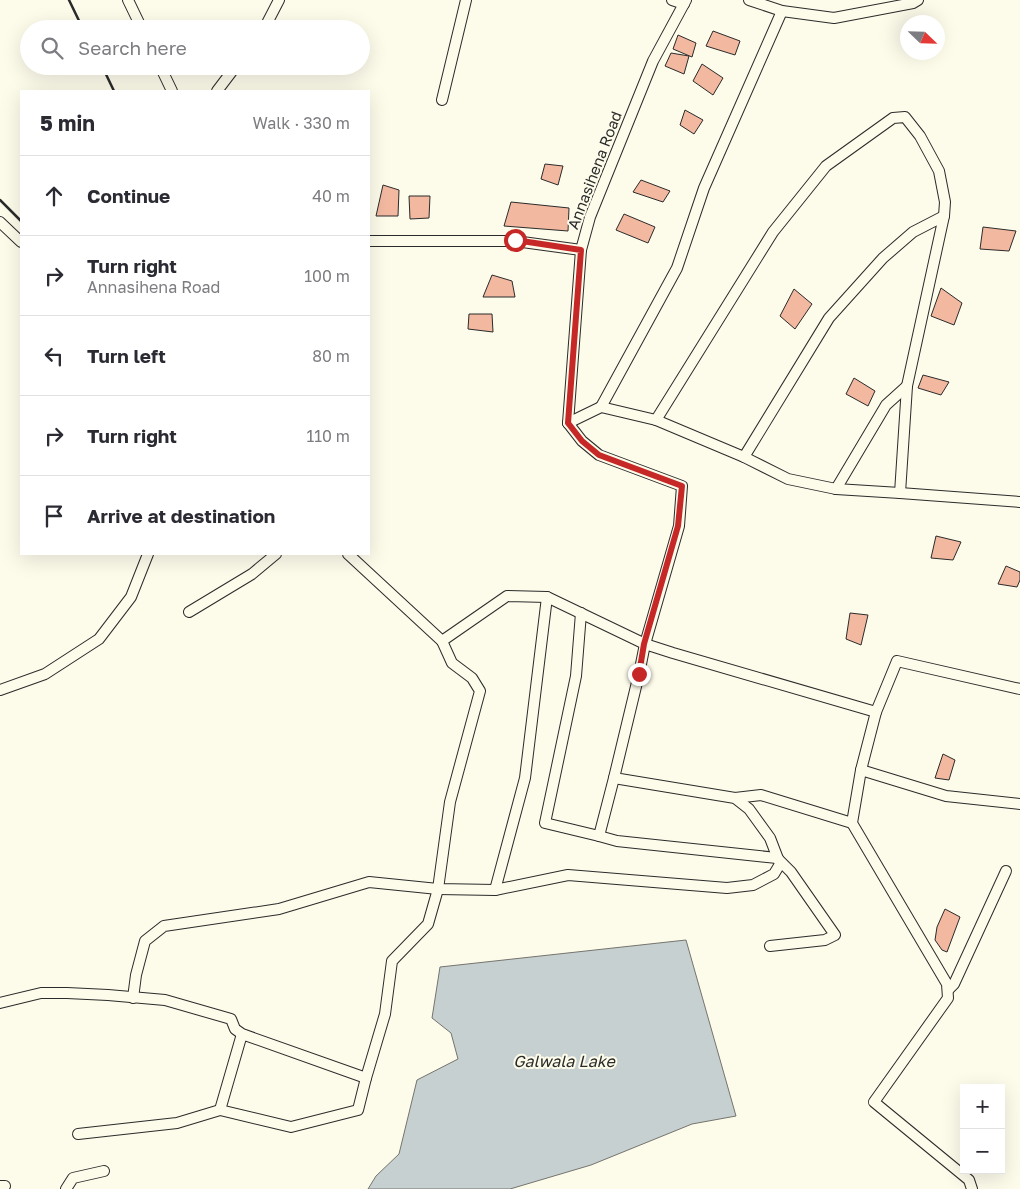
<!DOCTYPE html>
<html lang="en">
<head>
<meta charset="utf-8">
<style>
	body { margin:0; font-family:"Golos Text",sans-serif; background:#f2f2f3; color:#2b2b33 }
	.controls { position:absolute; right:15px; bottom:15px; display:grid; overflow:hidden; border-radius:0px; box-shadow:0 5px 20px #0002 }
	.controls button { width:45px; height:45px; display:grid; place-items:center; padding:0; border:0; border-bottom:1px solid #e1e1e2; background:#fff; color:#2b2b33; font:25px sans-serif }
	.compass { position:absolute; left:900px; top:15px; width:45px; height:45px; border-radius:50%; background:#fff; box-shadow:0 5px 20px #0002; rotate:113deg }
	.stop { position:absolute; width:15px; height:15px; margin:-11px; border:4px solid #c62828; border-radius:50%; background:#fff }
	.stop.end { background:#c62828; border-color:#fff; box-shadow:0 1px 5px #0008 }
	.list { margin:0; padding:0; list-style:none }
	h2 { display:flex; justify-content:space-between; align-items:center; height:65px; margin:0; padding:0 20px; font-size:21px }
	h2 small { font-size:16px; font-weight:400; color:#7c7c81 }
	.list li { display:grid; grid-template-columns:32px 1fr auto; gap:15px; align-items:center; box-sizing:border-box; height:80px; padding:0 20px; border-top:1px solid #e1e1e2 }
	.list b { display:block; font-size:19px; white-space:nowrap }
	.list p { margin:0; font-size:16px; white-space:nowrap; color:#7c7c81 }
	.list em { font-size:16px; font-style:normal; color:#7c7c81 }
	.icon { flex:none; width:28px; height:28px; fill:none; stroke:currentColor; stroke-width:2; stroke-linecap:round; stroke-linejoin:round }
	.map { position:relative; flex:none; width:1020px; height:1189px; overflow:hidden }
	.search { position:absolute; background:#fff; box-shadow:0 5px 20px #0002; left:20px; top:20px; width:350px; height:55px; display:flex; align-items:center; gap:12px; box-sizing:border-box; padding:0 18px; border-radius:28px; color:#7c7c81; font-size:19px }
	.panel { position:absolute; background:#fff; box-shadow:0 5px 20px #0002; left:20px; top:90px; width:350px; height:465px; border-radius:0px }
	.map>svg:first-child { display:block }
</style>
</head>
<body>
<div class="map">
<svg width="1020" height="1189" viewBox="0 0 1020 1189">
	<rect width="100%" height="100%" fill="#fdfbea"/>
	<path fill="#c7d0d0" stroke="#74746e" d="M 686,940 L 736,1116 L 692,1124 L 591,1165 L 510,1189 L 368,1189 L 376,1176 L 399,1154 L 417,1080 L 458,1059 L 451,1033 L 432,1018 L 440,967 Z"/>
	<g fill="#f2b8a0" stroke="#2b2b2b">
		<path d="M 713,31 L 740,41 L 735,55 L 706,46 Z"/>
		<path d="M 678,35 L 696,43 L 692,57 L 673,49 Z"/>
		<path d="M 671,53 L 689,56 L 684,74 L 665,66 Z"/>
		<path d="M 702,64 L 723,78 L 713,95 L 693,81 Z"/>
		<path d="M 685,110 L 703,120 L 694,134 L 680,125 Z"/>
		<path d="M 545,164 L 563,166 L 558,185 L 541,179 Z"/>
		<path d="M 641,180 L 670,191 L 663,202 L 633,192 Z"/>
		<path d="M 383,185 L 399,190 L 398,216 L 376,216 Z"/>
		<path d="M 409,196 L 430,196 L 429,218 L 410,219 Z"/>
		<path d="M 511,202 L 569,208 L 568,231 L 504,226 Z"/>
		<path d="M 624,214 L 655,227 L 648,243 L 616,230 Z"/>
		<path d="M 983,227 L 1016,231 L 1009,251 L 980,249 Z"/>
		<path d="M 492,275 L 512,281 L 515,297 L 483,297 Z"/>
		<path d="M 941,288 L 962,303 L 954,325 L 931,316 Z"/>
		<path d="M 794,289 L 812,304 L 795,329 L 780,316 Z"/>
		<path d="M 469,314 L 492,314 L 493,332 L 468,329 Z"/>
		<path d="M 923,375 L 949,382 L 941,395 L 918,388 Z"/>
		<path d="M 854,378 L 875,391 L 868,406 L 846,394 Z"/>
		<path d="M 936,536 L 961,542 L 953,560 L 931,558 Z"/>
		<path d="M 1006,566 L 1020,572 L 1020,580 L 1017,587 L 998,584 Z"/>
		<path d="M 850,613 L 868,615 L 861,645 L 846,639 Z"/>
		<path d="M 943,754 L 955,760 L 949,780 L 935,778 Z"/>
		<path d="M 945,909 L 960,917 L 947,952 L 942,950 L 935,940 L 937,927 Z"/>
	</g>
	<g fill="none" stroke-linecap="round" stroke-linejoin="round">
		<defs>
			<g id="minor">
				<path d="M 128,0 L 142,29"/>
				<path d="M 672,0 L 684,4"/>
				<path d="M 749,0 L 782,11 L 834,18 L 913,3 L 918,0"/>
				<path d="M 264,29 L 279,0"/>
				<path d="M 160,66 L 172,91"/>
				<path d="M 217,91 L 236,66"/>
				<path d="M 442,100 L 466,0"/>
				<path d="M 0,222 L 21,242"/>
				<path d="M 369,241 L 515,241 L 581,250"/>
				<path d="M 601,407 L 677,268 L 704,188 L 782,11"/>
				<path d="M 656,420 L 744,457 L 788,479 L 836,489 L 900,493 L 1020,502"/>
				<path d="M 568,423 L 601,407 L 656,420 L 773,232 L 826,166 L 893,118 L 905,117 L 920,136 L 939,171 L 945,202 L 944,216"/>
				<path d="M 568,423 L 581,250 L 590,217 L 653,61 L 686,0"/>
				<path d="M 744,457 L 829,318 L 883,258 L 913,232 L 944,216 L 907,386 L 900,493"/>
				<path d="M 836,489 L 886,405 L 907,386"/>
				<path d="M 348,554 L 442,641"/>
				<path d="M 189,612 L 252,574 L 276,554"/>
				<path d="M 581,613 L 576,676 L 545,823 L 599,836 L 614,778"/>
				<path d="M 0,690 L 45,674 L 99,639 L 131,597 L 148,554"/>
				<path d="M 861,770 L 946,796 L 1020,804"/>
				<path d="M 735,798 L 761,795 L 852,823"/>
				<path d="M 599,836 L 617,841 L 777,858 L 791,872 L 835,935 L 825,940 L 770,946"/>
				<path d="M 495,890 L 525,778 L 547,597"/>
				<path d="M 948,990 L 954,984 L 1006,871"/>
				<path d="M 133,998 L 136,975 L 145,941 L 164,926 L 279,909 L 369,882 L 438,889 L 495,890 L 568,875 L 727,888 L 753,885 L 774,874 L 780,864 L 770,838 L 749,809 L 735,798 L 614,778 L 639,674 L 645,644 L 673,653 L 876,712"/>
				<path d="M 0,1003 L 41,993 L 67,993 L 108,995 L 165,1000 L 231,1019 L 235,1029 L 242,1034 L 366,1078 L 358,1110 L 291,1127 L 220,1110 L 242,1034"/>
				<path d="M 366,1078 L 385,1014 L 392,961 L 428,924 L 438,889 L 450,802 L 480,691 L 472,678 L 452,663 L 442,641 L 507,596 L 547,597 L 645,644 L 679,526 L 682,486 L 599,455 L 582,441 L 568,423"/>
				<path d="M 78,1134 L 177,1123 L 220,1110"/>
				<path d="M 0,1186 L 5,1186"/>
				<path d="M 66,1189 L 73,1178 L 104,1171"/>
				<path d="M 972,1189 L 969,1180 L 874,1102 L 948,998 L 947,984 L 852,823 L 861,770 L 876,712 L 897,661 L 1020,689"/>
			</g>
		</defs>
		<use href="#minor" stroke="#2b2b2b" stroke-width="12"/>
		<use href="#minor" stroke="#fdfbea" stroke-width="10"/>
		<g stroke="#2b2b2b" stroke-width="2.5">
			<path d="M 69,0 L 83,29"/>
			<path d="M 102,66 L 114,91"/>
			<path d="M 0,200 L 21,221"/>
		</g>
	</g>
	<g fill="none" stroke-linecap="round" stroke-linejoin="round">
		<path stroke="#c62828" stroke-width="6" d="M 515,240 L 581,250 L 568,423 L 582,441 L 599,455 L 682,486 L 678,526 L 644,644 L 639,674"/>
	</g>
	<g text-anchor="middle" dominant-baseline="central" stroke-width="4" stroke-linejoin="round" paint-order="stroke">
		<g font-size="15" fill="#2b2b2b" stroke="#fdfbea">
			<text transform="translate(594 170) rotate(-69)">Annasihena Road</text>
		</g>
		<g font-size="16" font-style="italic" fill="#2b2b2b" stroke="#fdfbea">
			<text x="564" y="1061">Galwala Lake</text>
		</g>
	</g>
</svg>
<div class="controls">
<button>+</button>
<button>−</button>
</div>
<svg class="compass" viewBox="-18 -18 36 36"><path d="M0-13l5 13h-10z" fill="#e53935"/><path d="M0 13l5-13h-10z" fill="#7c7c81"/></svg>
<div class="stop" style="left:515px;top:240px"></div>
<div class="stop end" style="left:639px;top:674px"></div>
<div class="search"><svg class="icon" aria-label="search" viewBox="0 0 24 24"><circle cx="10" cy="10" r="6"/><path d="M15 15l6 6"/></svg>Search here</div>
<section class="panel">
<h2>5 min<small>Walk · 330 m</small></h2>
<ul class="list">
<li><svg class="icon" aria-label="ahead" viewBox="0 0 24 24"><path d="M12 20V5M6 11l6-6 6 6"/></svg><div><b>Continue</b></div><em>40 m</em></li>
<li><svg class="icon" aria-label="right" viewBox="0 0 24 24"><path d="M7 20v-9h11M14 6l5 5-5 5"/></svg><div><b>Turn right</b><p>Annasihena Road</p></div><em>100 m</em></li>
<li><svg class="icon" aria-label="left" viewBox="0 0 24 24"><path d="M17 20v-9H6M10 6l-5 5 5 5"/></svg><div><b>Turn left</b></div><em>80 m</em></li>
<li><svg class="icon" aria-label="right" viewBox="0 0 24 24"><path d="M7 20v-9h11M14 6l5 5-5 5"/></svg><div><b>Turn right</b></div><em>110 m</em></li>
<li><svg class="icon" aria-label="arrive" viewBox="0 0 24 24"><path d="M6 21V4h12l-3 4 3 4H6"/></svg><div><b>Arrive at destination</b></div></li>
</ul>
</section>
</div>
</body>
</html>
